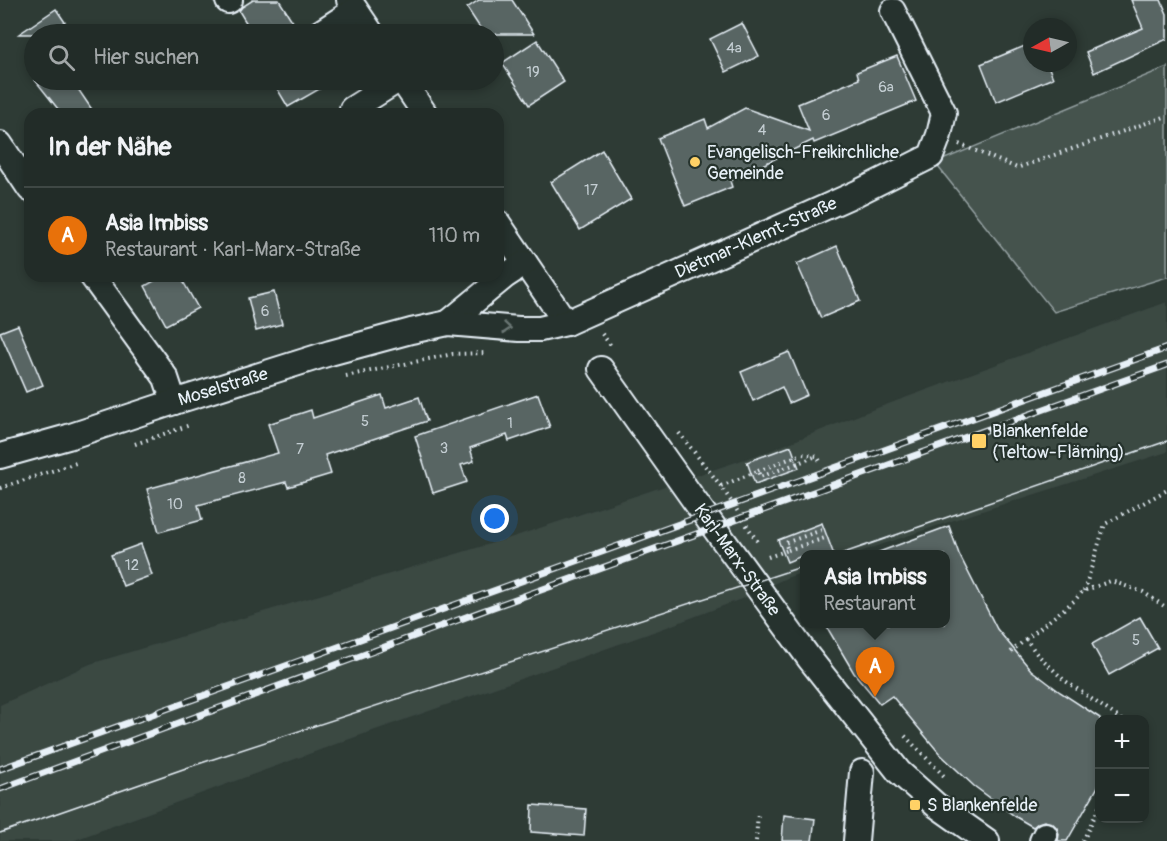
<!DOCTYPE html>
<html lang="de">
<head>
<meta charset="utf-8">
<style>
	body { margin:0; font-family:Pangolin,sans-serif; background:#2a3430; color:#f1f3f6 }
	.controls { position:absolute; right:18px; bottom:18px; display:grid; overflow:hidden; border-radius:12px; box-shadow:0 3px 9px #0003 }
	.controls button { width:54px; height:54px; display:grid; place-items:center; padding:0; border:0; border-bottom:2px solid #3f4845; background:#222c28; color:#f1f3f6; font:30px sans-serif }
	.compass { position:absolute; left:1023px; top:18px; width:54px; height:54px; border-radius:50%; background:#222c28; box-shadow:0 3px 9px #0003; rotate:262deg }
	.you { position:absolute; left:495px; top:519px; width:21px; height:21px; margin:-15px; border:4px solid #fff; border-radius:50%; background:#1a73e8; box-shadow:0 0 0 9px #1a73e833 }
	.badge { display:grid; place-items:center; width:39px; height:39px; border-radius:50%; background:#d6ab8b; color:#fff; font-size:20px; font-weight:700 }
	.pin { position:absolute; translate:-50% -50px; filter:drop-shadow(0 2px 3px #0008) }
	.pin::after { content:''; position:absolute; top:32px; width:21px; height:18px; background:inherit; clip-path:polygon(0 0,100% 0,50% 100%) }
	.popup { position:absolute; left:800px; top:550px; width:150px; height:78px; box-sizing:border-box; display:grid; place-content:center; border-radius:12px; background:#222c28; filter:drop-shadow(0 2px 4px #0005); font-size:20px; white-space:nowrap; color:#a2a7a8 }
	.popup b { font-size:22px; color:#f1f3f6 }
	.popup::after { content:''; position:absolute; left:50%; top:100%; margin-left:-12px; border:12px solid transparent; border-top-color:#222c28 }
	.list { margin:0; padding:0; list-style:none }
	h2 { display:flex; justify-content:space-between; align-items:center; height:78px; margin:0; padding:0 24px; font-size:26px }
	h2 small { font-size:20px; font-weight:400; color:#a2a7a8 }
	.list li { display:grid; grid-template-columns:39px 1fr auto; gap:18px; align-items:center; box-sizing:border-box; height:96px; padding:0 24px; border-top:2px solid #3f4845 }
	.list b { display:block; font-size:22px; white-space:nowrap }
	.list p { margin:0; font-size:20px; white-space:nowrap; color:#a2a7a8 }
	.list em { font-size:20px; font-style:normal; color:#a2a7a8 }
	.icon { flex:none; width:33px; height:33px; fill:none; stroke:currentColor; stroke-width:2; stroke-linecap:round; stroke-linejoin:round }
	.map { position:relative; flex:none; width:1167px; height:841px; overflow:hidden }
	.search { position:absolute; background:#222c28; box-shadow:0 3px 9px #0003; left:24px; top:24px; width:480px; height:66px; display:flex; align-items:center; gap:15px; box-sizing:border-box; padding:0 21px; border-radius:33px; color:#a2a7a8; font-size:22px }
	.panel { position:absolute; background:#222c28; box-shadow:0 3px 9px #0003; left:24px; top:108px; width:480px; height:174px; border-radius:18px }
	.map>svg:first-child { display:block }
</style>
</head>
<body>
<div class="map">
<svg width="1167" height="841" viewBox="0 0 1167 841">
	<rect width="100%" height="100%" fill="#2e3b35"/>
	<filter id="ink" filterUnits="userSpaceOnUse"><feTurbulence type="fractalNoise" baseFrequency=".0167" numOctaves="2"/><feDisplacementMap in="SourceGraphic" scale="12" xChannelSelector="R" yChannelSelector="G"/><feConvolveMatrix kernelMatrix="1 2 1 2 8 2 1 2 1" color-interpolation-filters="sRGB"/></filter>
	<g filter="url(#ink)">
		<path fill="#3b4843" d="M 1167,302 L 1167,452 L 960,518 L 854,554 L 804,554 L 804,572 L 786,578 L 744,598 L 659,630 L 347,740 L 72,841 L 0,841 L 0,705 L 90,664 L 513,537 L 769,451 L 869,411 Z"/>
		<path fill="#45524e" stroke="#96a2a3" stroke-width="1.5" d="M 1167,67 L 1167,277 L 1054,312 L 935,163 Z"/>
		<g fill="#596563" stroke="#e8f1f8" stroke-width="1.5">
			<path d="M 253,0 L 279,0 L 293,22 L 272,34 L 253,34 L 239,11 L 242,7 Z"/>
			<path d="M 479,0 L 512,0 L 534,34 L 484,34 L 467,8 Z"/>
			<path d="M 1131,0 L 1161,0 L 1167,14 L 1167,39 L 1094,73 L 1086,52 L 1143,28 Z"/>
			<path d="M 56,9 L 73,34 L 19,34 Z"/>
			<path d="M 742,23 L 759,56 L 726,72 L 710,39 Z"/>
			<path d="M 537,40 L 564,82 L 529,105 L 502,63 Z"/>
			<path d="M 1032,43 L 1032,63 L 1047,63 L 1053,78 L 996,102 L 981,64 Z"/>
			<path d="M 897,56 L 916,101 L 814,143 L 813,140 L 730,181 L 732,187 L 685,206 L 658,138 L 705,119 L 708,128 L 745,108 L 809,131 L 798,104 L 859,79 L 857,72 Z"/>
			<path d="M 35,80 L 72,80 L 95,114 L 62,114 Z"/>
			<path d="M 272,80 L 335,80 L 288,107 Z"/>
			<path d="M 602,150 L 631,199 L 580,230 L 551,182 Z"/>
			<path d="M 837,246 L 860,301 L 821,318 L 797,264 Z"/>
			<path d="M 163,276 L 180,276 L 198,308 L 166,325 L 145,286 Z"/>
			<path d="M 274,292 L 282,324 L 256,331 L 248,298 Z"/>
			<path d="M 18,325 L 43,385 L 26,392 L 0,332 Z"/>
			<path d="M 789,352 L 807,395 L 789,403 L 782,387 L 753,401 L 741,372 Z"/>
			<path d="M 538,394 L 550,427 L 509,441 L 507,435 L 470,448 L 474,461 L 461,465 L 467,482 L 433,493 L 415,436 Z"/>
			<path d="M 382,395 L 386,408 L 419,397 L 427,421 L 325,455 L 331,474 L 288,487 L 286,482 L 198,505 L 202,520 L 159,532 L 147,489 L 278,453 L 268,424 L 311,410 L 313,418 Z"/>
			<path d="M 791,446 L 799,468 L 755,484 L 747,462 Z"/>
			<path d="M 822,523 L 834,555 L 804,555 L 787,562 L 778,540 Z"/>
			<path d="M 949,526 L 959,554 L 997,629 L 1031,670 L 1060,692 L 1100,718 L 1100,783 L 1067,841 L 1058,841 L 1059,834 L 1057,828 L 1052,823 L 1044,821 L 1038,823 L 1033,827 L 1016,817 L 974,786 L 940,754 L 892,696 L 880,704 L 854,673 L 825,624 L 945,624 L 945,555 L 880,555 L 879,552 Z"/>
			<path d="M 141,544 L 152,575 L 123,586 L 111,555 Z"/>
			<path d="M 1140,617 L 1158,648 L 1109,675 L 1092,644 Z"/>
			<path d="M 532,805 L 586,809 L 584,836 L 531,832 Z"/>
			<path d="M 784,815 L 815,819 L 812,841 L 782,841 Z"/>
		</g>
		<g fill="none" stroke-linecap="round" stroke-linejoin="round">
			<defs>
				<g id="minor">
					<path d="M 349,0 L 372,34"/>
					<path d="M 228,1 L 230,0"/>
					<path d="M 318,34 L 355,10"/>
					<path d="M 402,80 L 425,114"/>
					<path d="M 352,109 L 398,80"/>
					<path d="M 0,144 L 30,189"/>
					<path d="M 498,223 L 566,323"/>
					<path d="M 92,276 L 166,378 L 174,402"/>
					<path d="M 448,323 L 505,276 L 525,263"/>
					<path d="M 601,369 L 694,500 L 809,658 L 899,772 L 936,805 L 987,841"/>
					<path d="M 0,456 L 68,437 L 174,402 L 330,353 L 411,331 L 448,323 L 519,329 L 540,329 L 566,323 L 857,193 L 931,156 L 939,135 L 944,113 L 893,11"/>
					<path d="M 856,841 L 862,772"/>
					<path d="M 1042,841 L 1045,835"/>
				</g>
			</defs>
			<use href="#minor" stroke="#e8f1f8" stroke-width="28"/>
			<g stroke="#e8f1f8" stroke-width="4" stroke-dasharray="1.5 4.5" stroke-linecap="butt">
				<path d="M 959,144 L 1017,168 L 1167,116"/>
				<path d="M 602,334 L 612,347"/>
				<path d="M 346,376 L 453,354 L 486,353"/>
				<path d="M 679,433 L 721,486 L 759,544"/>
				<path d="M 135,444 L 190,425"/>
				<path d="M 758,471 L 802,454 L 817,456 L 820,461"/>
				<path d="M 721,486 L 758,471 L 760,477 L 817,456"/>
				<path d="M 0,488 L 76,463"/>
				<path d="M 788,550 L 828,537"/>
				<path d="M 768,557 L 788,550 L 785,543 L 825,529"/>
				<path d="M 1084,591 L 1105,524 L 1167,490"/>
				<path d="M 1011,652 L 1026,639"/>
				<path d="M 1122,720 L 1064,680 L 1037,654 L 1026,639 L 1074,601 L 1083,591 L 1111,581 L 1143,592 L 1167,608"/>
				<path d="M 905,736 L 944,776"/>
				<path d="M 756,841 L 758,812"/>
				<path d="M 1083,841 L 1100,805"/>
			</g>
			<use href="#minor" stroke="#26332d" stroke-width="24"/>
			<g stroke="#e8f1f8" stroke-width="1.5">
				<path d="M 841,554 L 1167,441"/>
				<path d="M 0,833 L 189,767 L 804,566"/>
			</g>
			<defs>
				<g id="rail">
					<path d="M 0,769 L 1167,348"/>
					<path d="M 0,789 L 485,610 L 1167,365"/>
				</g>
			</defs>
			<use href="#rail" stroke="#e8f1f8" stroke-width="7"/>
			<use href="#rail" stroke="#26332d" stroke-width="4.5" stroke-dasharray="14" stroke-linecap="butt"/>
		</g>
		<defs><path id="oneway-chevron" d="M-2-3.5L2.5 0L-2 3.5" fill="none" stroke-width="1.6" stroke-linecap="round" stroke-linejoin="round" transform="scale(1.5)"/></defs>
		<use stroke="#6a7674" href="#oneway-chevron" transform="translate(507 328) rotate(5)"/>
	</g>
	<g fill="#ffd166" stroke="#26332d" stroke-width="2">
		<circle cx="695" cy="162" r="6"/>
		<rect x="971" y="433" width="16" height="16" rx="3"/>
		<rect x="909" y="799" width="12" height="12" rx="3"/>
	</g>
	<g text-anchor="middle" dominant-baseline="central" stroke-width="4.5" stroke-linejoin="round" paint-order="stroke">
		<g font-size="15" fill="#c4ced3">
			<text x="734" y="48">4a</text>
			<text x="533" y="72">19</text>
			<text x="886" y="87">6a</text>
			<text x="826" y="115">6</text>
			<text x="762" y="130">4</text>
			<text x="591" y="190">17</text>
			<text x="265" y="311">6</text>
			<text x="365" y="421">5</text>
			<text x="510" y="423">1</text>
			<text x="444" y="448">3</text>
			<text x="300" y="449">7</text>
			<text x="242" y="478">8</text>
			<text x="175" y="504">10</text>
			<text x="132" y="565">12</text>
			<text x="1136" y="640">5</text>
		</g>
		<g font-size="18" fill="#e8f1f8" stroke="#26332d" text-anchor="start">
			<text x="707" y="152">Evangelisch-Freikirchliche<tspan x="707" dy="21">Gemeinde</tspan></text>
			<text x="992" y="431">Blankenfelde<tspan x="992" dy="21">(Teltow-Fläming)</tspan></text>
			<text x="927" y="805">S Blankenfelde</text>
		</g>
		<g font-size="18" fill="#e8f1f8" stroke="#26332d">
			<text transform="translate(756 238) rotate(-24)">Dietmar-Klemt-Straße</text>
			<text transform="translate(223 387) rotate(-17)">Moselstraße</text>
			<text transform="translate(737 560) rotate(54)">Karl-Marx-Straße</text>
		</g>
	</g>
</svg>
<div class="controls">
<button>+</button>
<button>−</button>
</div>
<svg class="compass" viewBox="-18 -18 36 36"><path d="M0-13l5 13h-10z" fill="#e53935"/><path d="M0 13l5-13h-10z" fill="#a2a7a8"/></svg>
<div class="you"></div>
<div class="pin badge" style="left:875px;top:697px;background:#e8710a">A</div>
<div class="popup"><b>Asia Imbiss</b>Restaurant</div>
<div class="search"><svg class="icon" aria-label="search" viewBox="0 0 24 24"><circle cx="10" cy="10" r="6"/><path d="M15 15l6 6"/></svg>Hier suchen</div>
<section class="panel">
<h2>In der Nähe<small></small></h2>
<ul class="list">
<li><span class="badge" style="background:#e8710a">A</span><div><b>Asia Imbiss</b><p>Restaurant · Karl-Marx-Straße</p></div><em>110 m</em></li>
</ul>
</section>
</div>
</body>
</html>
